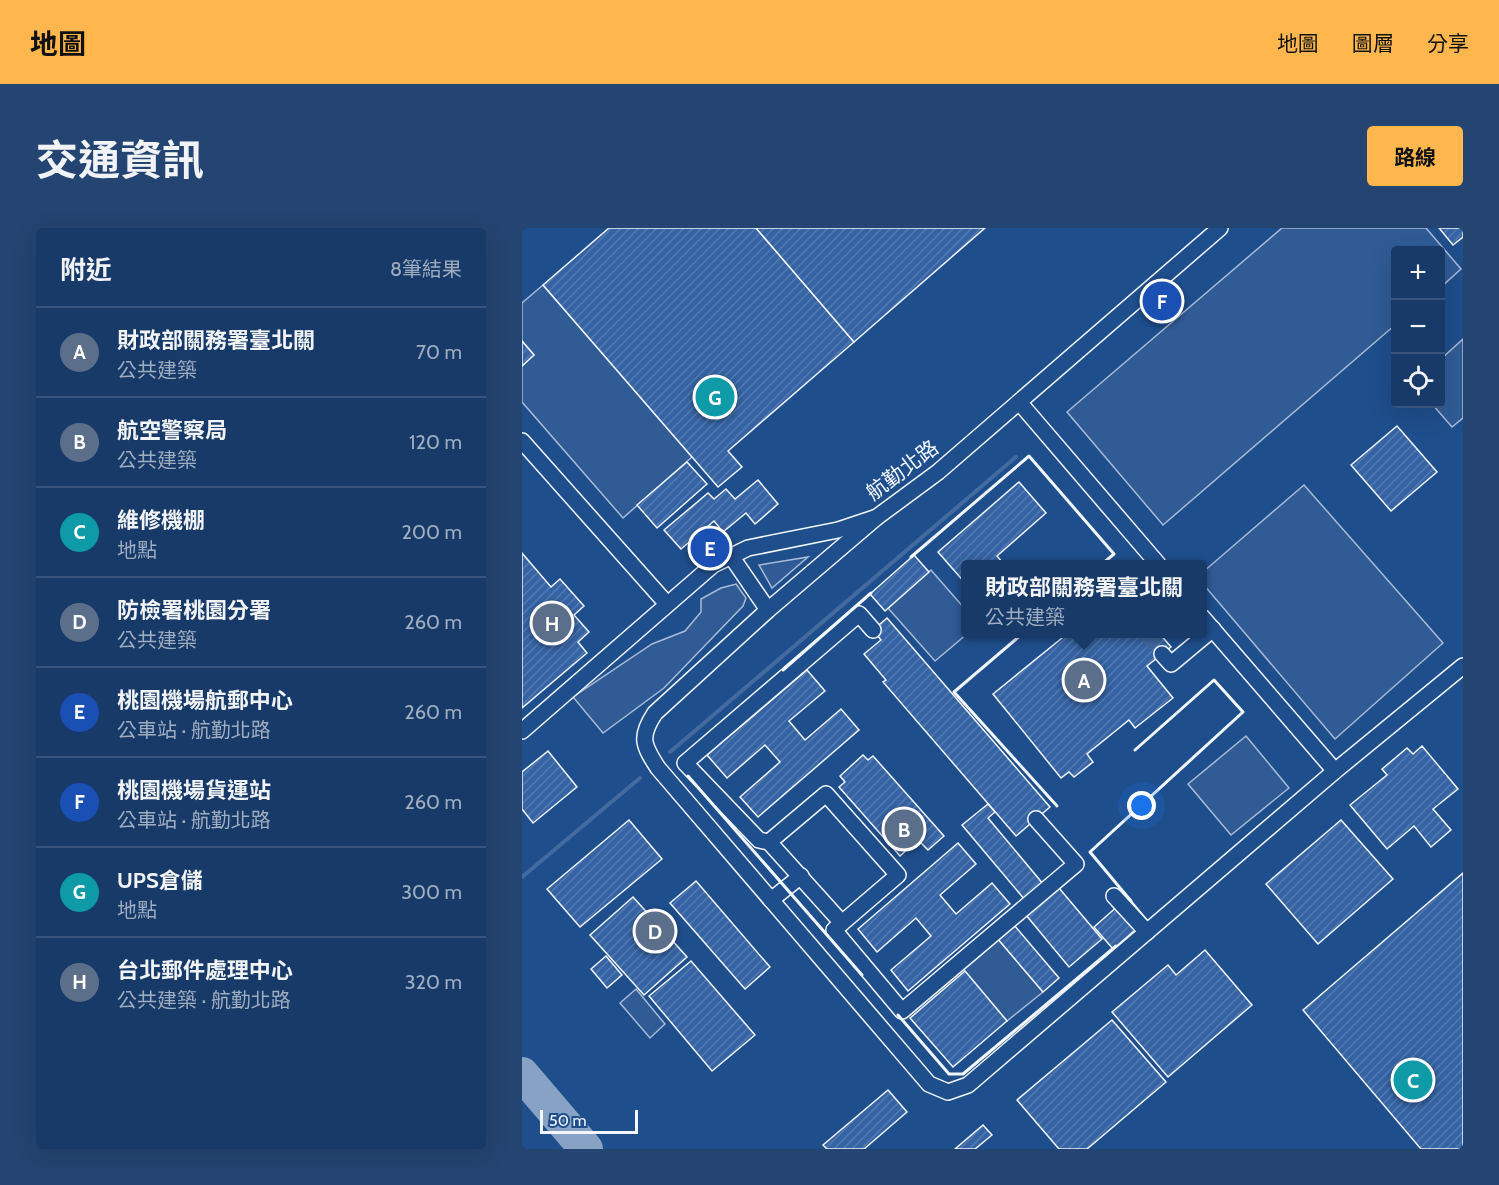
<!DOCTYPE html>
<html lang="zh-TW">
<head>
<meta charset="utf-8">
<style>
	body { margin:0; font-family:Cabin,"Noto Sans TC",sans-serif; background:#244571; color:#f1f3f6 }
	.controls { position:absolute; right:18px; top:18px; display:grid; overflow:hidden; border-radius:6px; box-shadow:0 6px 24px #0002 }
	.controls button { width:54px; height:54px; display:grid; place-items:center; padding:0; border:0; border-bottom:2px solid #36547d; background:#173a69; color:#f1f3f6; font:30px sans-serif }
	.scale { position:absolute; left:18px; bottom:15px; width:98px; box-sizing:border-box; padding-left:6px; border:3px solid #f2f6ff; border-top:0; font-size:16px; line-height:21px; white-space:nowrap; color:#f2f6ff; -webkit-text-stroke:4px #1f4e8c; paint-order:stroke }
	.you { position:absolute; left:620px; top:578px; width:21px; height:21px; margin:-15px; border:4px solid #fff; border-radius:50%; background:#1a73e8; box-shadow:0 0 0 9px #1a73e833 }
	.badge { display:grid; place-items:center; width:39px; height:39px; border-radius:50%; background:#ffb74d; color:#fff; font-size:20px; font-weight:700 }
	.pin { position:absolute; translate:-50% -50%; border:3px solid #fff; box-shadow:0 2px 6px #0006 }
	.popup { position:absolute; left:439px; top:332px; width:246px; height:78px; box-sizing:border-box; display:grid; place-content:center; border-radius:6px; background:#173a69; filter:drop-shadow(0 2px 4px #0005); font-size:20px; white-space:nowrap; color:#9eadc0 }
	.popup b { font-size:22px; color:#f1f3f6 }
	.popup::after { content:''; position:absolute; left:50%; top:100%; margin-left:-12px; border:12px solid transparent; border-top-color:#173a69 }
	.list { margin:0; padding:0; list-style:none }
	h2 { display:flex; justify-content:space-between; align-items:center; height:78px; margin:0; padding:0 24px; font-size:26px }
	h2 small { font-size:20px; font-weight:400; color:#9eadc0 }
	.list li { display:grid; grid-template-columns:39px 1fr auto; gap:18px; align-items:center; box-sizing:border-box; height:90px; padding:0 24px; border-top:2px solid #36547d }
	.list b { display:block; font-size:22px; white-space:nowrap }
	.list p { margin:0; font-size:20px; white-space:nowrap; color:#9eadc0 }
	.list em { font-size:20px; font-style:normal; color:#9eadc0 }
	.icon { flex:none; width:33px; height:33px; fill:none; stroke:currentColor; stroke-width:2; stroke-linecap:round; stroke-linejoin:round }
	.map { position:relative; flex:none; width:941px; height:921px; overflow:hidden; border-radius:6px }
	header { display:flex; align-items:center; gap:36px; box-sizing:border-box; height:84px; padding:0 30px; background:#ffb74d; color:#111 }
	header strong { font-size:28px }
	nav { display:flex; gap:33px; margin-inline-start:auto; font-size:21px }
	.intro { display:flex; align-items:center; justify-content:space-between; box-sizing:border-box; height:144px; padding:0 36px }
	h1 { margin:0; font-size:42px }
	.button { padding:15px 27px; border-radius:6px; background:#ffb74d; color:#111; font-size:21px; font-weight:700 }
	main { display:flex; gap:36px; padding:0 36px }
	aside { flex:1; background:#173a69; border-radius:6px; box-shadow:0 6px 24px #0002 }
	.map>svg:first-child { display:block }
</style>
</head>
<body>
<header>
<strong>地圖</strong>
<nav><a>地圖</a><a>圖層</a><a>分享</a></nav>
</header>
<div class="intro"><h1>交通資訊</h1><a class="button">路線</a></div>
<main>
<aside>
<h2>附近<small>8筆結果</small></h2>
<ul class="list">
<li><span class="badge" style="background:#5c6f8a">A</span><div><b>財政部關務署臺北關</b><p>公共建築</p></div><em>70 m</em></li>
<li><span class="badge" style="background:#5c6f8a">B</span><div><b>航空警察局</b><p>公共建築</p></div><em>120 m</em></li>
<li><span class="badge" style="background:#0f9aa8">C</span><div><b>維修機棚</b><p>地點</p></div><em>200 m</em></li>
<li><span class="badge" style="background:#5c6f8a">D</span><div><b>防檢署桃園分署</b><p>公共建築</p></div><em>260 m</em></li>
<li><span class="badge" style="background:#1a4fb4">E</span><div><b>桃園機場航郵中心</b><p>公車站 · 航勤北路</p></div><em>260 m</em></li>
<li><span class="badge" style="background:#1a4fb4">F</span><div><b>桃園機場貨運站</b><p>公車站 · 航勤北路</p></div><em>260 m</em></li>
<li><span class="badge" style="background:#0f9aa8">G</span><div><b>UPS倉儲</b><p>地點</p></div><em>300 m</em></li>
<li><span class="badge" style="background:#5c6f8a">H</span><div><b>台北郵件處理中心</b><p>公共建築 · 航勤北路</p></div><em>320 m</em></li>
</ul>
</aside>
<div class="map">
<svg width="941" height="921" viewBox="0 0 941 921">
	<defs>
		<pattern id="building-hatch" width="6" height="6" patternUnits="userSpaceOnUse" patternTransform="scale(1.5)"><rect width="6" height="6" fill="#3563a3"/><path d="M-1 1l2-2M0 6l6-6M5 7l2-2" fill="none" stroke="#537ab1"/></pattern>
	</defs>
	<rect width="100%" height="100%" fill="#1f4e8c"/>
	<g fill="#305b95" stroke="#a8bbd7" stroke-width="1.5">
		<path d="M 760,0 L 904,0 L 939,41 L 919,59 L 918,22 L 874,22 L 873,97 L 641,297 L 545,184 Z"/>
		<path d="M 21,57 L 170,229 L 101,290 L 0,174 L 0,138 L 12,127 L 0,113 L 0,75 Z"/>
		<path d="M 941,111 L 941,190 L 930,199 L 910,176 L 918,176 L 919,131 Z"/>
		<path d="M 782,257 L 921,415 L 813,511 L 681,356 L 681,344 Z"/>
		<path d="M 286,329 L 250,360 L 237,337 Z"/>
		<path d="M 409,342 L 443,381 L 445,406 L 413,433 L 366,380 Z"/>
		<path d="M 214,356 L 224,370 L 221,378 L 142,460 L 81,505 L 51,469 L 130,416 L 163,403 L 179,384 L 179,371 L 199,360 Z"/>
		<path d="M 724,508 L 767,560 L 709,607 L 666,556 Z"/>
		<path d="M 475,710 L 521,764 L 485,793 L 440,740 Z"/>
		<path d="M 114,761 L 143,796 L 128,810 L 98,775 Z"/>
	</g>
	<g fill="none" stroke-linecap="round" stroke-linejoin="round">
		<g stroke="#446ba0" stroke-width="4">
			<path d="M 148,524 L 494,229"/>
			<path d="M 0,649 L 118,550"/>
		</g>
		<path stroke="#88a2c6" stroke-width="34" d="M 0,846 L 64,921"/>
	</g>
	<g fill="url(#building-hatch)" stroke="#f2f6ff" stroke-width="1.5">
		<path d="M 87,0 L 234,0 L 332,114 L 206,223 L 220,239 L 196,259 L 21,57 Z"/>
		<path d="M 234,0 L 463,0 L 332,114 Z"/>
		<path d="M 917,0 L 941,0 L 941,9 L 931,17 Z"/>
		<path d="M 0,113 L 12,127 L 0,138 Z"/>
		<path d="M 875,198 L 915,244 L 869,283 L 829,237 Z"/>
		<path d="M 165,234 L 185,256 L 135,300 L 115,277 Z"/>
		<path d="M 236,252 L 256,276 L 233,296 L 224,285 L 201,304 L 192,293 L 159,321 L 142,302 L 186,265 L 192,271 L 204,261 L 213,271 Z"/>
		<path d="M 497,254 L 524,285 L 475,328 L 482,336 L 444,336 L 444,356 L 416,324 Z"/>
		<path d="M 0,325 L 29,359 L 38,351 L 62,378 L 52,387 L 67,404 L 56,414 L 65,425 L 0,480 Z"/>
		<path d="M 392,327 L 407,344 L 363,383 L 348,366 Z"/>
		<path d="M 365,390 L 528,579 L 494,608 L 361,454 L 364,452 L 342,426 L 359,412 L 351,402 Z"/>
		<path d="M 536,406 L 638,406 L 649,419 L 625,438 L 651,470 L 613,500 L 607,492 L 565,526 L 571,534 L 552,549 L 547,544 L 539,550 L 471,466 L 540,410 Z"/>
		<path d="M 285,442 L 303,463 L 267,493 L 283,512 L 319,481 L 337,502 L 236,589 L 218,569 L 258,534 L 243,517 L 205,550 L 185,527 Z"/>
		<path d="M 900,518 L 936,561 L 911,581 L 929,602 L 909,619 L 892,598 L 865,621 L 828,577 L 865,547 L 860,541 L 885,520 L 891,526 Z"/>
		<path d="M 26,523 L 55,559 L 11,595 L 0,581 L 0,544 Z"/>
		<path d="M 341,527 L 346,532 L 351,528 L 422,608 L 406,622 L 396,612 L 378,628 L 317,559 L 323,554 L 318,548 Z"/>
		<path d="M 466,576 L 473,584 L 466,590 L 522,657 L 503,672 L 440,597 Z"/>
		<path d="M 107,592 L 140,631 L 58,699 L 25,661 Z"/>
		<path d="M 819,592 L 871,651 L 796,716 L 744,656 Z"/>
		<path d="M 436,615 L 454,636 L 418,667 L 434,686 L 470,655 L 488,676 L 386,763 L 369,742 L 409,708 L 394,690 L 355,724 L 336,701 Z"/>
		<path d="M 941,645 L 941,921 L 899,921 L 781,782 Z"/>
		<path d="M 174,653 L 248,739 L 223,761 L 148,675 Z"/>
		<path d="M 537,660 L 580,711 L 547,739 L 504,687 Z"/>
		<path d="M 111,669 L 165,729 L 122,767 L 68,707 Z"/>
		<path d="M 606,669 L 625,692 L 591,721 L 572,699 Z"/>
		<path d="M 492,697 L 537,750 L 521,764 L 475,710 Z"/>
		<path d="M 683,722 L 730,777 L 646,849 L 590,784 L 646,737 L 654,747 Z"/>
		<path d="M 84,728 L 100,747 L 85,760 L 69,741 Z"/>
		<path d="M 169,733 L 233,807 L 190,843 L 127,768 Z"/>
		<path d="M 443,743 L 485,793 L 431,839 L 388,790 Z"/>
		<path d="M 590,792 L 644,854 L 565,921 L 537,921 L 495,872 Z"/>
		<path d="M 366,862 L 385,884 L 342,921 L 305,921 L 301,917 Z"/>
		<path d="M 461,897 L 470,907 L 453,921 L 433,921 Z"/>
	</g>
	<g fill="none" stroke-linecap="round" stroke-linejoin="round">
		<path stroke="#3f679d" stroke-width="15" stroke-dasharray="15 8" stroke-linecap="butt" d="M 624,406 L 640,426"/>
		<defs>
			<g id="minor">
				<path d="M 497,174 L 636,336"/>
				<path d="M 0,213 L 145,376"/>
				<path d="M 355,289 L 246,382 L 133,485 C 117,509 121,517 136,540 L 407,856 L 426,864 L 446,857 L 813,543 L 941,438"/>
				<path d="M 209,328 L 246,382"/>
				<path d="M 680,389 L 813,543"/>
				<path d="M 640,426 L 649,436 L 691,401"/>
				<path d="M 0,503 L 191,337 L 226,320 L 316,302 L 355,289 L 416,244 L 698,0"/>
				<path d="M 304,566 L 376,647 L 320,695 L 247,614 Z"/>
				<path d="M 247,614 L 237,612 L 163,535 L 337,386 L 351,402"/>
				<path d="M 592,668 L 625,704"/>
				<path d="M 249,672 L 279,648"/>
				<path d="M 320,695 L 312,702 L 380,783 L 554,636 L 514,591"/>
			</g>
		</defs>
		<use href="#minor" stroke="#f2f6ff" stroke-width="18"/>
		<use href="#minor" stroke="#1f4e8c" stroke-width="15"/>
		<g stroke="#f2f6ff" stroke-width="3">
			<path d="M 389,329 L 507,228 L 592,326 L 580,336"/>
			<path d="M 500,406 L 432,464 L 535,578"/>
			<path d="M 261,442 L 349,365"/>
			<path d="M 166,548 L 340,747"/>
			<path d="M 609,673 L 568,624 L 721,484 L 692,452 L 613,522"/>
			<path d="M 376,787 L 427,846 L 441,846 L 594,718"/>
		</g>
	</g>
	<g text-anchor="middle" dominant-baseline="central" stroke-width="4.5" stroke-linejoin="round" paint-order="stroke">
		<g font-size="21" fill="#f2f6ff" stroke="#1f4e8c">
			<text transform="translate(380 242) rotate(-37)">航勤北路</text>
		</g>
	</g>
</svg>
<div class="controls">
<button>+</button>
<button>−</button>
<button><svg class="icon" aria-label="locate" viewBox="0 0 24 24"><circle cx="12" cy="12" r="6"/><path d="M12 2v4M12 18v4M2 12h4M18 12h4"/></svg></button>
</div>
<div class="scale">50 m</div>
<div class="you"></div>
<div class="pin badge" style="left:562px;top:452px;background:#5c6f8a">A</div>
<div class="popup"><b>財政部關務署臺北關</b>公共建築</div>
<div class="pin badge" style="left:382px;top:601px;background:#5c6f8a">B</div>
<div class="pin badge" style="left:891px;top:852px;background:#0f9aa8">C</div>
<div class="pin badge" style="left:133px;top:703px;background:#5c6f8a">D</div>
<div class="pin badge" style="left:188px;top:320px;background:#1a4fb4">E</div>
<div class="pin badge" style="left:640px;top:73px;background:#1a4fb4">F</div>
<div class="pin badge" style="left:193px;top:169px;background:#0f9aa8">G</div>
<div class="pin badge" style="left:30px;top:395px;background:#5c6f8a">H</div>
</div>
</main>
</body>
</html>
